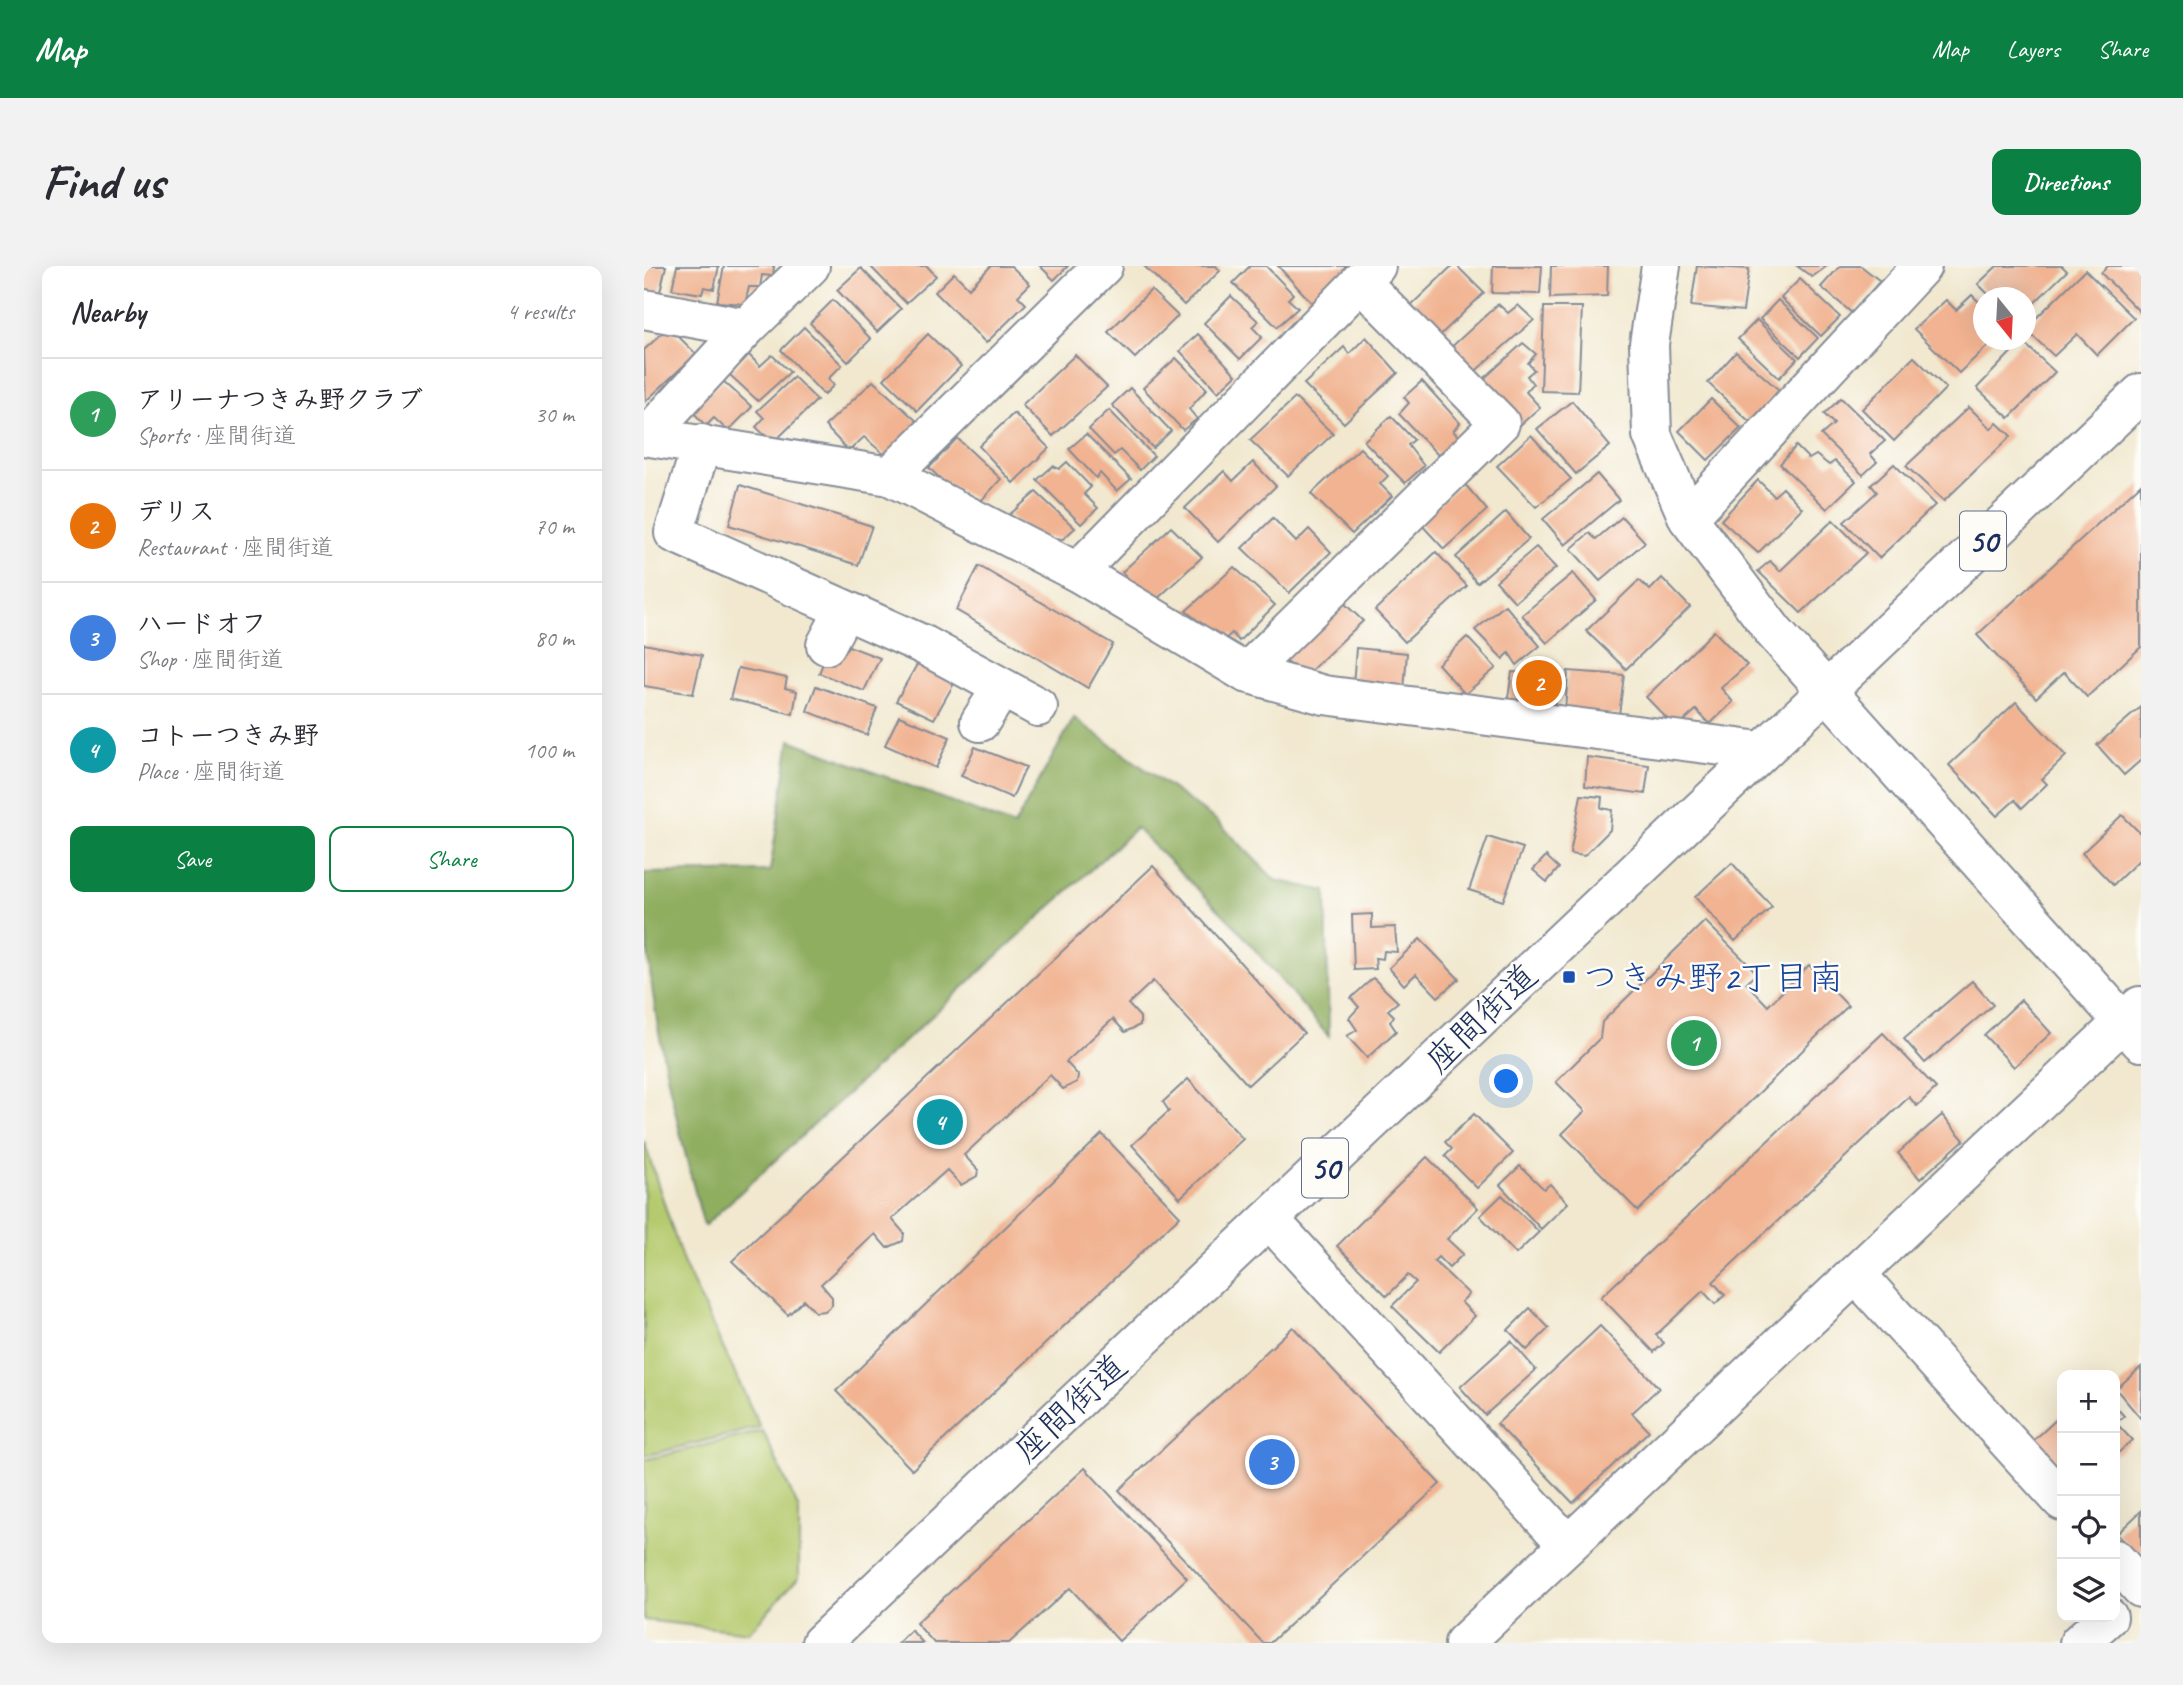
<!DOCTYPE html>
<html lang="en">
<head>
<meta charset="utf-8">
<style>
	body { margin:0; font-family:Caveat,"Klee One",sans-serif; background:#f2f2f3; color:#2b2b33 }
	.controls { position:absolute; right:21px; bottom:21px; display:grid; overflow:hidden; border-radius:14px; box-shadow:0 7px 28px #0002 }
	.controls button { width:63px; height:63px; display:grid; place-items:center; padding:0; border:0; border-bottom:2px solid #e1e1e2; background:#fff; color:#2b2b33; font:35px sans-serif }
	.compass { position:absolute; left:1329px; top:21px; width:63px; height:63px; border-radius:50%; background:#fff; box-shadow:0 7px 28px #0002; rotate:162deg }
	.you { position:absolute; left:863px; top:816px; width:24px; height:24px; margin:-18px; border:5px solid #fff; border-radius:50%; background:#1a73e8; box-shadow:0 0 0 10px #1a73e833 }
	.badge { display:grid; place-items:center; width:46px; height:46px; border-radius:50%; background:#0b8043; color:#fff; font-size:23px; font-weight:700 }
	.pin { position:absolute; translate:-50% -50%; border:4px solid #fff; box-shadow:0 2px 7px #0006 }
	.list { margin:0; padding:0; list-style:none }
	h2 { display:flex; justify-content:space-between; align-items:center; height:91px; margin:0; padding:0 28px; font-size:30px }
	h2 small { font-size:23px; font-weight:400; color:#7c7c81 }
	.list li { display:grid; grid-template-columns:46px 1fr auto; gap:21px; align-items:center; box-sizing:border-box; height:112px; padding:0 28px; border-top:2px solid #e1e1e2 }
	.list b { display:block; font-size:26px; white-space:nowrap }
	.list p { margin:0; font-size:23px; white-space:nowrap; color:#7c7c81 }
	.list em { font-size:23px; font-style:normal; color:#7c7c81 }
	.actions { display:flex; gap:14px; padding:21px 28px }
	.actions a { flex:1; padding:16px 0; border:2px solid #0b8043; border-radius:14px; text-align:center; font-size:24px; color:#0b8043 }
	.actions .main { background:#0b8043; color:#fff }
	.icon { flex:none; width:38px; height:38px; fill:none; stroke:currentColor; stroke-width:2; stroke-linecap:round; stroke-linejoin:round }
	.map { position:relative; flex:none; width:1497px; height:1377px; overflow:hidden; border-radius:14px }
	header { display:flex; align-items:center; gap:42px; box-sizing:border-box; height:98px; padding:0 35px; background:#0b8043; color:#fff }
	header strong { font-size:33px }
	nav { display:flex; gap:38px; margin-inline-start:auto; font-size:24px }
	.intro { display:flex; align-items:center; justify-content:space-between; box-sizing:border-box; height:168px; padding:0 42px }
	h1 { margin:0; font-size:49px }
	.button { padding:18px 32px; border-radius:14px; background:#0b8043; color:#fff; font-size:24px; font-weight:700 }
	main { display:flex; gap:42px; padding:0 42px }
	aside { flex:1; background:#fff; border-radius:14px; box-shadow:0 7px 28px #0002 }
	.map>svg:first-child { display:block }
</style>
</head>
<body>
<header>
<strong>Map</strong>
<nav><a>Map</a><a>Layers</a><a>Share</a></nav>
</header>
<div class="intro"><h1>Find us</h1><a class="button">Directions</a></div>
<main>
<aside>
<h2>Nearby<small>4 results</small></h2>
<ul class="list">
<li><span class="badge" style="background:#2e9e5b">1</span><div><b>アリーナつきみ野クラブ</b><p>Sports · 座間街道</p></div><em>30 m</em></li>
<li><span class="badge" style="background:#e8710a">2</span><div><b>デリス</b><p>Restaurant · 座間街道</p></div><em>70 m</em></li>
<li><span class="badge" style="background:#3f7fe0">3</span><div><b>ハードオフ</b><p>Shop · 座間街道</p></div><em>80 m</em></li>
<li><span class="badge" style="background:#0f9aa8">4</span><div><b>コトーつきみ野</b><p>Place · 座間街道</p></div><em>100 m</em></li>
</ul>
<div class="actions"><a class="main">Save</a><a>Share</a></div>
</aside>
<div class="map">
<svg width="1497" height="1377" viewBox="0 0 1497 1377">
	<rect width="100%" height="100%" fill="#fdfcf7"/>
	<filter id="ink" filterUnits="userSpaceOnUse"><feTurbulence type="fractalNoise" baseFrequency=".0143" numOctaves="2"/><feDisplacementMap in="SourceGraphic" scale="14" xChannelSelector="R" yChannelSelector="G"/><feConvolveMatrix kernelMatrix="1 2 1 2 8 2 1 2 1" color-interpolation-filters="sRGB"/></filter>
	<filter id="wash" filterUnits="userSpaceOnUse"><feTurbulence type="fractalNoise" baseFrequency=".00686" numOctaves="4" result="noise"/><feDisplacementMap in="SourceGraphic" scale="28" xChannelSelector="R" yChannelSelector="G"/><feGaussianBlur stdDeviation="1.57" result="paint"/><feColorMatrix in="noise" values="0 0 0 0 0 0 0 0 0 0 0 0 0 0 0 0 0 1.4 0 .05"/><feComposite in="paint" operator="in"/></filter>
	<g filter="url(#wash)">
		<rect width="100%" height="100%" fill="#f1e8cf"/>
		<g fill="#b5ca6e" stroke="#687c66" stroke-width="2">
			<path d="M 0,875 L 39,996 L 116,1161 L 0,1190 Z"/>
			<path d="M 119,1165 L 155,1244 L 155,1311 L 105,1366 L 0,1354 L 0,1194 Z"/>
		</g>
		<path fill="#90ae61" stroke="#566e60" stroke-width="2" d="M 430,452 L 573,555 L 631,614 L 682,625 L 685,771 L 591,660 L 492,562 L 60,960 C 29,844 0,727 0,607 L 126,605 L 146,474 L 370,560 Z"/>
		<g id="blocks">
			<g fill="#f1b391">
				<path d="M 0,0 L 22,0 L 16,26 L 0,24 Z"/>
				<path d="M 33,0 L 75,0 L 70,23 L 60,21 L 58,28 L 28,23 Z"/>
				<path d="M 80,0 L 130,0 L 129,10 L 118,9 L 116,21 L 105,21 L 101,38 L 73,36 Z"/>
				<path d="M 226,0 L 283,0 L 292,10 L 262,37 Z"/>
				<path d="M 347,0 L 367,0 L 386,18 L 374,30 L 382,38 L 342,77 L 291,26 L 310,7 L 325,22 Z"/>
				<path d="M 396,0 L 424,0 L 410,14 Z"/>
				<path d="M 500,0 L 572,0 L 576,5 L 540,39 Z"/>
				<path d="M 606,0 L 622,0 L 649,28 L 644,33 L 654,42 L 633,61 L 589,17 Z"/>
				<path d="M 634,0 L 706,0 L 668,37 Z"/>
				<path d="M 808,0 L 813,0 L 840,27 L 791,74 L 763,43 Z"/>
				<path d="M 849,0 L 898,0 L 896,28 L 848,27 Z"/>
				<path d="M 907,0 L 964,0 L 963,30 L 906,32 Z"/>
				<path d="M 1053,0 L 1105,3 L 1099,45 L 1047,40 Z"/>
				<path d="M 1153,0 L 1183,0 L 1168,11 Z"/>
				<path d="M 1196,0 L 1217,0 L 1236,15 L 1208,47 L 1177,21 Z"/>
				<path d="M 1353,0 L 1418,0 L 1423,5 L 1381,46 L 1381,32 L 1348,32 L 1334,18 Z"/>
				<path d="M 1464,0 L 1497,0 L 1497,47 L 1457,7 Z"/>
				<path d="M 217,2 L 257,43 L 233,66 L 193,24 Z"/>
				<path d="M 1441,4 L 1490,52 L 1453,89 L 1433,68 L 1410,90 L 1381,63 Z"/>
				<path d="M 1156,13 L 1196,51 L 1177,70 L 1137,32 Z"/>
				<path d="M 507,24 L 534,50 L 491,92 L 464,66 Z"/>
				<path d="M 1328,29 L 1339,40 L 1339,74 L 1350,74 L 1315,107 L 1270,63 L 1302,34 L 1312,44 Z"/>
				<path d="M 587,30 L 614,55 L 608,61 L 618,71 L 596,93 L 560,57 Z"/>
				<path d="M 189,34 L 227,73 L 204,96 L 166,57 Z"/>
				<path d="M 1134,34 L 1174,72 L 1156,91 L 1116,53 Z"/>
				<path d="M 854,38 L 864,47 L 874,39 L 890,54 L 827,109 L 802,86 Z"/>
				<path d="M 900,41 L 938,41 L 934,126 L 897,125 Z"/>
				<path d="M 1113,54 L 1153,93 L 1135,112 L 1094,73 Z"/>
				<path d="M 25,61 L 52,88 L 2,135 L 0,84 Z"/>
				<path d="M 160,61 L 198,99 L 184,113 L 190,119 L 180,129 L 137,84 Z"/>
				<path d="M 284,68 L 317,100 L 273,145 L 240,113 Z"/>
				<path d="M 554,68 L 592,109 L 574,126 L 536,85 Z"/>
				<path d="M 722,71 L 754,107 L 700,157 L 660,118 L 700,81 L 705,88 Z"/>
				<path d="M 1378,75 L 1411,106 L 1365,152 L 1333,122 Z"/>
				<path d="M 879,77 L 892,88 L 884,97 L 890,104 L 883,110 L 889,118 L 882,126 L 896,141 L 874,161 L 833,119 Z"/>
				<path d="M 1092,86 L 1135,124 L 1106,156 L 1064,117 Z"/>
				<path d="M 104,88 L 116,100 L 128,89 L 146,106 L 114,135 L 85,108 Z"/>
				<path d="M 431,89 L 463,121 L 409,170 L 378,139 Z"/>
				<path d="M 1270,91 L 1302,122 L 1250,175 L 1218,143 Z"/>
				<path d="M 532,92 L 563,123 L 545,143 L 553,153 L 539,164 L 499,122 Z"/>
				<path d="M 150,111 L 173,134 L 129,177 L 112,161 L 120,152 L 113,145 Z"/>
				<path d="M 78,114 L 108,141 L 84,165 L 70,152 L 62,160 L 48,145 Z"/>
				<path d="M 229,115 L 276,158 L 242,190 L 220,171 L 205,185 L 181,160 Z"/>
				<path d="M 778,115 L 816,157 L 809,165 L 815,171 L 794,189 L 755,148 L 765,137 L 760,131 Z"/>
				<path d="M 486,122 L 527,165 L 509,182 L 468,139 Z"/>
				<path d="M 651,132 L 689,168 L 644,210 L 606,174 Z"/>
				<path d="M 1197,132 L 1241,175 L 1226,188 L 1233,196 L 1219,209 L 1177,169 L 1190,158 L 1180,148 Z"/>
				<path d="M 1067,133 L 1097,162 L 1064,194 L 1035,165 Z"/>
				<path d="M 928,135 L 966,180 L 932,208 L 893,163 Z"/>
				<path d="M 1325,141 L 1347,163 L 1353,157 L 1367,170 L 1300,235 L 1262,200 Z"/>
				<path d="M 465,144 L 510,190 L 496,204 L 476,184 L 470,189 L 445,163 Z"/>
				<path d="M 370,147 L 405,182 L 369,217 L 335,180 Z"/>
				<path d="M 747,150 L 770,174 L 764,179 L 780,200 L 761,217 L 720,175 Z"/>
				<path d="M 442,168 L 487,213 L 473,225 L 456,207 L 452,212 L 425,183 Z"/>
				<path d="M 887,169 L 927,213 L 892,241 L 853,200 Z"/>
				<path d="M 313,172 L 357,213 L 336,236 L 299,215 L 285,202 Z"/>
				<path d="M 1152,180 L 1165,193 L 1172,189 L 1185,199 L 1191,195 L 1212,215 L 1183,243 L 1136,198 Z"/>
				<path d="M 716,182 L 744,210 L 736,218 L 748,230 L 708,268 L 667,228 Z"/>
				<path d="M 423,196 L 447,221 L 440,228 L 454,242 L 437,258 L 393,214 L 409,200 L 415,203 Z"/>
				<path d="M 609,196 L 632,220 L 574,276 L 541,242 L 580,205 L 589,215 Z"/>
				<path d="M 1250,198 L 1291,239 L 1235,292 L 1200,256 L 1233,226 L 1227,219 Z"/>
				<path d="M 953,208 L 975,234 L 921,279 L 899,253 Z"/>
				<path d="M 1114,214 L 1130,230 L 1139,222 L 1158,242 L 1114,287 L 1077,254 Z"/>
				<path d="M 819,216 L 843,244 L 800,283 L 775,256 Z"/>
				<path d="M 1497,218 L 1497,381 L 1443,431 L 1420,406 L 1392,432 L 1333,369 Z"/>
				<path d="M 96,219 L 228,260 L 214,299 L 85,259 Z"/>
				<path d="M 392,226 L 431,262 L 419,273 L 386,269 L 365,249 Z"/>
				<path d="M 862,246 L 885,273 L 833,317 L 812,291 Z"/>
				<path d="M 978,251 L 1001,276 L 956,315 L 927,283 L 945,267 L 952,273 Z"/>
				<path d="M 629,252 L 652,276 L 665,263 L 687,286 L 645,327 L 598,282 Z"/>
				<path d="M 1189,254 L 1222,287 L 1157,347 L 1114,305 L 1126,295 L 1136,305 Z"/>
				<path d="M 527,261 L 558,291 L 509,337 L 478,306 Z"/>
				<path d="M 892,281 L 912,302 L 871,336 L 852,315 Z"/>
				<path d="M 792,286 L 823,320 L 761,376 L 731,344 Z"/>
				<path d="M 335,300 L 469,378 L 444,422 L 312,344 Z"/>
				<path d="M 590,301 L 631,339 L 595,375 L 588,367 L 579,375 L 542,345 Z"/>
				<path d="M 929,307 L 952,334 L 903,377 L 878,349 Z"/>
				<path d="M 1018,312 L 1046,341 L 982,403 L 942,365 L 995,314 L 1006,324 Z"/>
				<path d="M 700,337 L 719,355 L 660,411 L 641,394 Z"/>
				<path d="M 861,339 L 896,380 L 873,399 L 865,387 L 859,393 L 831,364 Z"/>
				<path d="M 1070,365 L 1103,399 L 1077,422 L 1089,436 L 1066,458 L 1052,444 L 1032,462 L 1002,431 Z"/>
				<path d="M 823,371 L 852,402 L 821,428 L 794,398 Z"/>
				<path d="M 189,374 L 236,392 L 220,425 L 175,407 Z"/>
				<path d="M 0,378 L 58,389 L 49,428 L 0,420 Z"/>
				<path d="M 712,382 L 763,387 L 760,424 L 709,420 Z"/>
				<path d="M 275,395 L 312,414 L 290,453 L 252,435 Z"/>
				<path d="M 885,397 L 916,402 L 910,444 L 863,438 L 868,406 L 884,407 Z"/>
				<path d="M 94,402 L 143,412 L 141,422 L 153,425 L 149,448 L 86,433 Z"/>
				<path d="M 924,405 L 980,409 L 975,449 L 921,445 Z"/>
				<path d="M 172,420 L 233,442 L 223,469 L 163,445 Z"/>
				<path d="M 1372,436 L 1422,490 L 1398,513 L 1403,518 L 1378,542 L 1371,534 L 1353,550 L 1305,499 Z"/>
				<path d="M 1497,441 L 1497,494 L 1480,509 L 1453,479 Z"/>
				<path d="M 255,450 L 306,471 L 292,502 L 241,479 Z"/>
				<path d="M 331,481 L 382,501 L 368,532 L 317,510 Z"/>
				<path d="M 943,491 L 1005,499 L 1001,528 L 941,520 Z"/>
				<path d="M 937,529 L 958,531 L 957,542 L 968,544 L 966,564 L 940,590 L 926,588 Z"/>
				<path d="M 1478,549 L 1497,568 L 1497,592 L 1469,619 L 1438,587 Z"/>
				<path d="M 844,571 L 879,582 L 859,635 L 825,624 Z"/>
				<path d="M 902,590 L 915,602 L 903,616 L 889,604 Z"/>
				<path d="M 1088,597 L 1128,641 L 1091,675 L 1051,631 Z"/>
				<path d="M 509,600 L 660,767 L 604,819 L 509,715 L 484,738 L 496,751 L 496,759 L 481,766 L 469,753 L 422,796 L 434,809 L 433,816 L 419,823 L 406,809 L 320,889 L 334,904 L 333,910 L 317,919 L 303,904 L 248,953 L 260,967 L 259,975 L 243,982 L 231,968 L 177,1018 L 188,1031 L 188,1039 L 181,1045 L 171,1046 L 160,1034 L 144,1049 L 88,995 Z"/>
				<path d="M 728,648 L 728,662 L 751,661 L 753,686 L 740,685 L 739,693 L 731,692 L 732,703 L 710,704 L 708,649 Z"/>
				<path d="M 1061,655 L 1113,707 L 1102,717 L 1124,740 L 1165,699 L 1204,740 L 994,945 L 918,868 L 941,845 L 912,816 L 956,772 L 958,756 Z"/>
				<path d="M 776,673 L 815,713 L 794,731 L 772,708 L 760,719 L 745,702 Z"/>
				<path d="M 729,712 L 754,736 L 744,744 L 750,750 L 746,756 L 752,765 L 723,792 L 703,770 L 713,764 L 705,752 L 715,741 L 707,732 Z"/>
				<path d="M 1328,715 L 1349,739 L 1281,797 L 1260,773 Z"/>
				<path d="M 1377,734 L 1407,767 L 1370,801 L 1340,769 Z"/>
				<path d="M 1239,767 L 1292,822 L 1273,840 L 1265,831 L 1069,1016 L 1081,1029 L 1071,1038 L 1059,1025 L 1012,1069 L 1020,1077 L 1010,1086 L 957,1031 Z"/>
				<path d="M 544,813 L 599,873 L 536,932 L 488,879 L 525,845 L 519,836 Z"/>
				<path d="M 830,848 L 869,887 L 833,922 L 801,890 L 808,883 L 801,876 Z"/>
				<path d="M 1298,849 L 1320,874 L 1276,913 L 1254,887 Z"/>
				<path d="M 458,868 L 536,950 L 268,1204 L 192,1125 Z"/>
				<path d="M 783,891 L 834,942 L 803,973 L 819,988 L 805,1002 L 794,991 L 790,995 L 825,1028 L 817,1036 L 831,1050 L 795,1086 L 748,1040 L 772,1016 L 764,1009 L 743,1030 L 693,980 Z"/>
				<path d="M 876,900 L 900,923 L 906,918 L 924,937 L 897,963 L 856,919 Z"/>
				<path d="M 858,929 L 895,966 L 872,988 L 836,950 Z"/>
				<path d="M 886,1042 L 905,1062 L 883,1084 L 864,1064 Z"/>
				<path d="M 956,1060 L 1015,1122 L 988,1147 L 1005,1165 L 929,1237 L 853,1158 Z"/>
				<path d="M 649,1061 L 796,1218 L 626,1377 L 619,1377 L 475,1224 Z"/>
				<path d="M 867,1075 L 892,1104 L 841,1149 L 816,1121 Z"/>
				<path d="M 1497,1101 L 1497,1153 L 1472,1123 Z"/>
				<path d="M 1471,1140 L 1480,1150 L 1472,1157 L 1488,1174 L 1471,1190 Z"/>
				<path d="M 1415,1151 L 1418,1154 L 1418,1208 L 1389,1175 Z"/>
				<path d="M 441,1202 L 543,1312 L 475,1375 L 426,1322 L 365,1377 L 290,1377 L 272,1357 Z"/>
				<path d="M 1497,1245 L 1497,1293 L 1473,1268 Z"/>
				<path d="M 267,1364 L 279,1377 L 254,1377 Z"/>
			</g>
		</g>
	</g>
	<g filter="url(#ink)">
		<use href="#blocks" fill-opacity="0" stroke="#868c96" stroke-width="2"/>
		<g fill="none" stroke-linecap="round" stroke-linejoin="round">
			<defs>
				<g id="minor">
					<path d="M 1017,0 L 1005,78 L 1008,169 L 1044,252 L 1130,366 L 1497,776"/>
					<path d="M 0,43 L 102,62"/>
					<path d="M 0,170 L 246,210 L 433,306 L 602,407 L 680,429 L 1117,485"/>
					<path d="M 3,170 L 102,62 L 166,0"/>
					<path d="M 58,178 L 30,267 L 280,379 L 394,441"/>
					<path d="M 246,210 L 459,0"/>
					<path d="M 1044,252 L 1278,0"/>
					<path d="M 433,306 L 732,0"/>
					<path d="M 182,379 L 200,345"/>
					<path d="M 602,407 L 856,157 L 716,15"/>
					<path d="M 336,456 L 357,423"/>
					<path d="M 626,954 L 924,1279"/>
					<path d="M 1212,1008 L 1418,1235"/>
					<path d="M 1471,1293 L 1497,1322"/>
					<path d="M 820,1377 L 1496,740"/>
					<path d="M 1435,1377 L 1464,1351"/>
				</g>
				<path id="major" d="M 177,1377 L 1497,127"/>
			</defs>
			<use href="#minor" stroke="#868c96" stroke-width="42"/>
			<use href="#major" stroke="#868c96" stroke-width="42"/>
			<use href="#minor" stroke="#fff" stroke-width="38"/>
			<use href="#major" stroke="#fff" stroke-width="38"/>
		</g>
	</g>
	<rect fill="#1a4fb4" stroke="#fdfcf7" stroke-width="2.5" x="918" y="704" width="14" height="14" rx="3.5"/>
	<g text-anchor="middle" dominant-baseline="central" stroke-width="5" stroke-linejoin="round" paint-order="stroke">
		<g fill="#fdfcf7" stroke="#5f6c8c" stroke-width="2">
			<rect x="1316" y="245.5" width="46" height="59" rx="5"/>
			<rect x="658" y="872.5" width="46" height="59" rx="5"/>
		</g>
		<g font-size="33" font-weight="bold" fill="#1b2f5e">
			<text x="1339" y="275">50</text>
			<text x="681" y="902">50</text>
		</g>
		<g font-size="35" fill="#164399" stroke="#fdfcf7" text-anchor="start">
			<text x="939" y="711">つきみ野2丁目南</text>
		</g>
		<g font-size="35" fill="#1b2f5e" stroke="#fdfcf7">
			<text transform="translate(837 752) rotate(-44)">座間街道</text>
			<text transform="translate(426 1142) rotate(-43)">座間街道</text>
		</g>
	</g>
</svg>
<div class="controls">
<button>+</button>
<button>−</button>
<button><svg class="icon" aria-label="locate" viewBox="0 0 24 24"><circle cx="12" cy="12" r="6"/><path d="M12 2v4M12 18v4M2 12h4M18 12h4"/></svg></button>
<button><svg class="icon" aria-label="layers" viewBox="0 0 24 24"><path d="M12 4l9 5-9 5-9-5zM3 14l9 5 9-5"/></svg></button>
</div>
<svg class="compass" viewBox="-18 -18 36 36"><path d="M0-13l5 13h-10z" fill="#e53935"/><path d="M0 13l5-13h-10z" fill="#7c7c81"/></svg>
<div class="you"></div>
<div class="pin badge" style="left:1050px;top:777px;background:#2e9e5b">1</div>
<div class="pin badge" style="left:895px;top:417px;background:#e8710a">2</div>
<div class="pin badge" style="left:628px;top:1196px;background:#3f7fe0">3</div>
<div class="pin badge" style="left:296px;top:856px;background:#0f9aa8">4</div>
</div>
</main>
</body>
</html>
